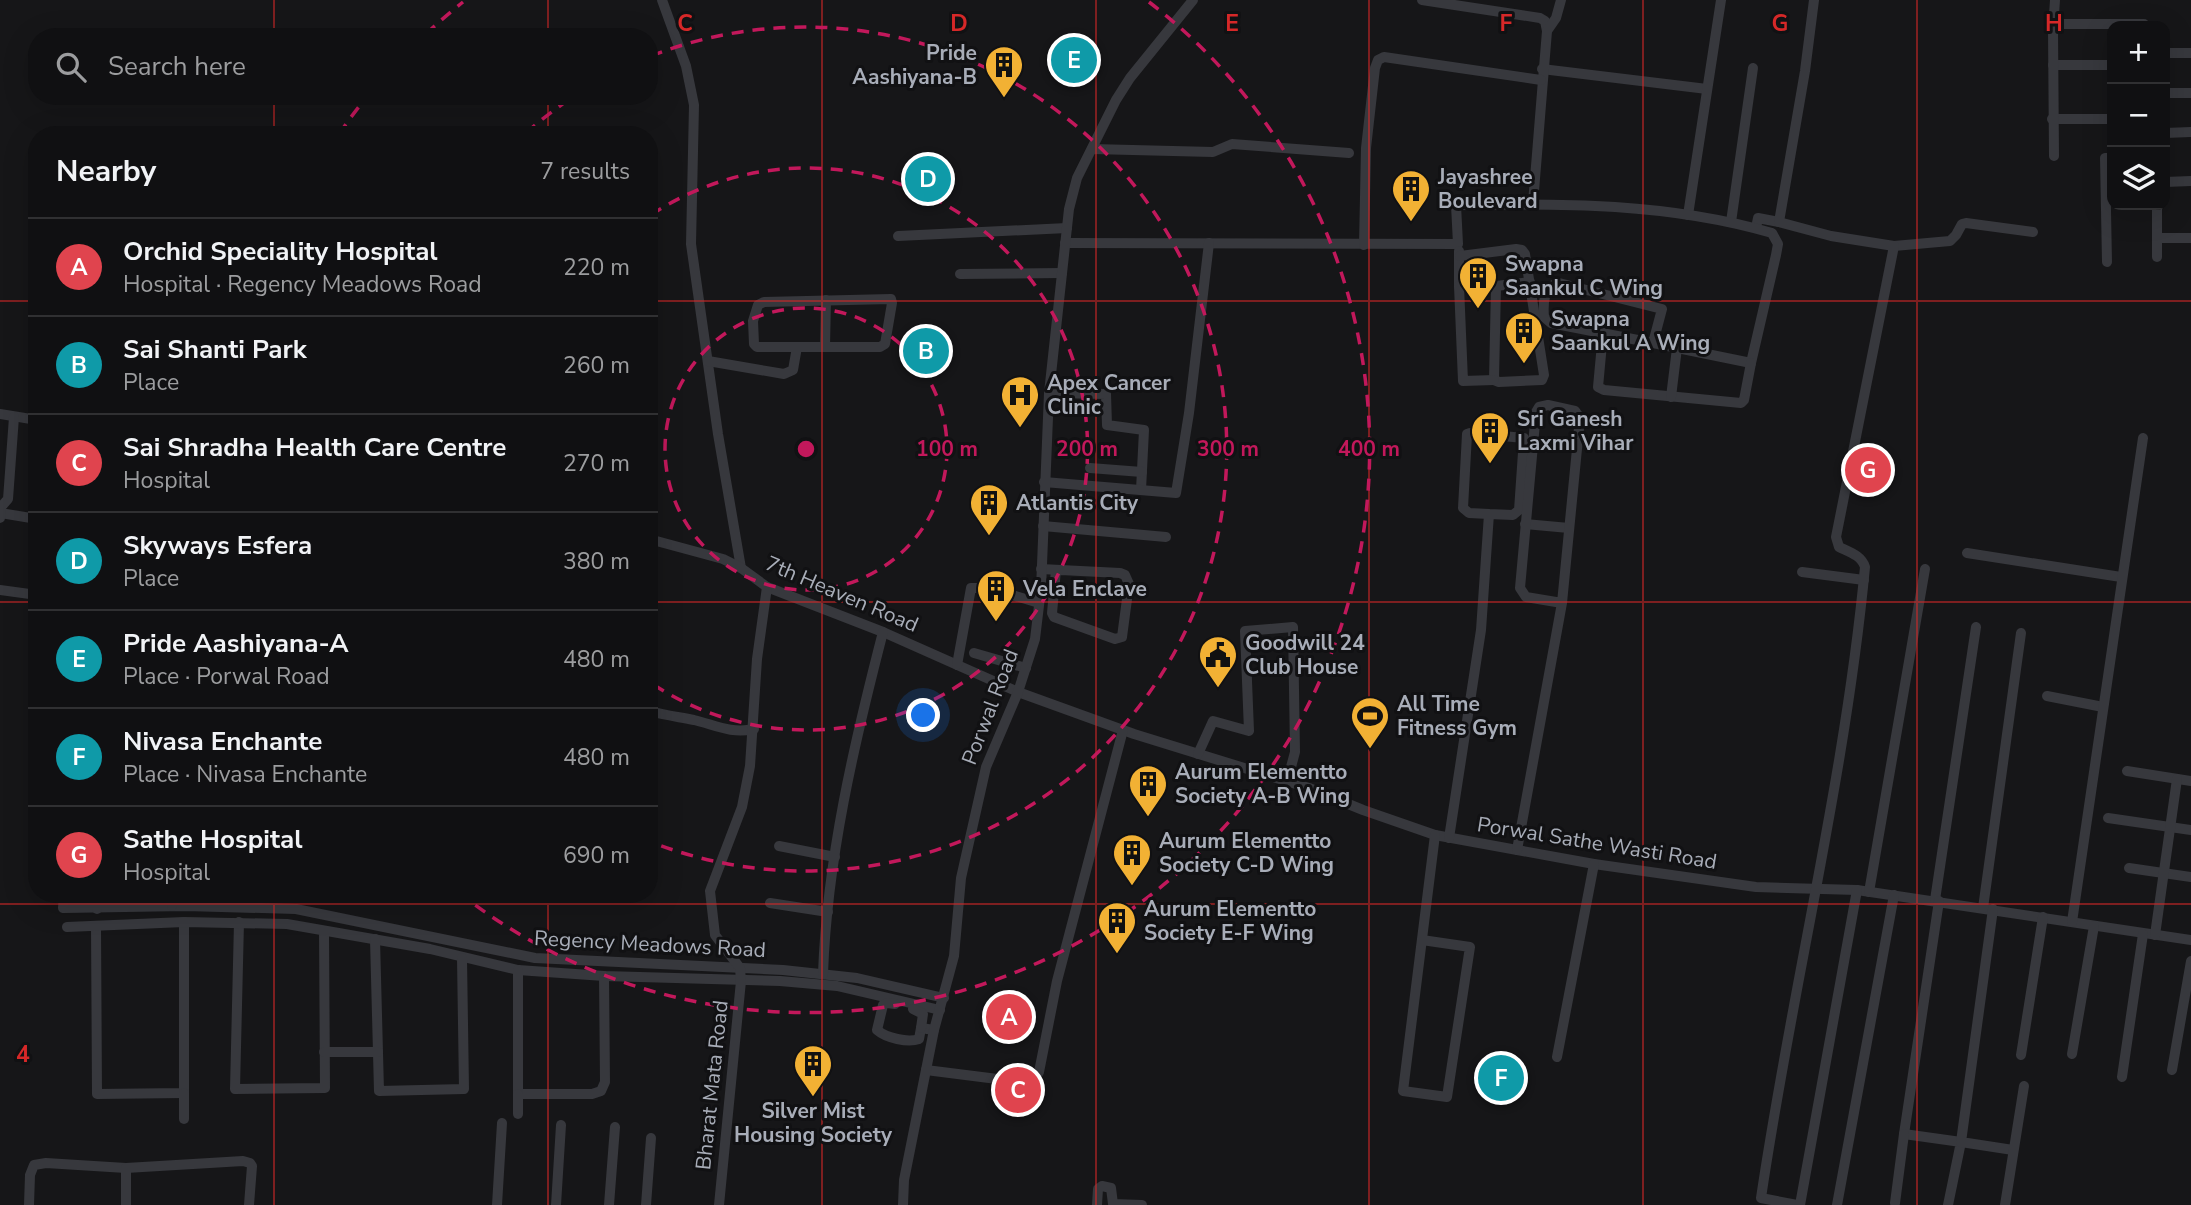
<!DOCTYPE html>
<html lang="en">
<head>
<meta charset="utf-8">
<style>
	body { margin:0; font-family:"Nunito Sans",sans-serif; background:#19191b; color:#f1f3f6 }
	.controls { position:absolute; right:21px; top:21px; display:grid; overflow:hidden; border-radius:14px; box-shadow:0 7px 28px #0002 }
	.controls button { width:63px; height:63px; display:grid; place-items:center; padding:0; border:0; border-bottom:2px solid #303032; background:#101012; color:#f1f3f6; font:35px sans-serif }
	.you { position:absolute; left:924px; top:716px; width:24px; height:24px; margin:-18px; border:5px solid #fff; border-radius:50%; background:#1a73e8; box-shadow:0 0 0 10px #1a73e833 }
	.badge { display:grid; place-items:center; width:46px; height:46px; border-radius:50%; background:#f2b134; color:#fff; font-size:23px; font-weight:700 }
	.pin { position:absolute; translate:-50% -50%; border:4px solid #fff; box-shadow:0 2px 7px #0006 }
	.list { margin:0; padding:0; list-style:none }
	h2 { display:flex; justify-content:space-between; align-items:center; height:91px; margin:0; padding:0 28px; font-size:30px }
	h2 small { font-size:23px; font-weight:400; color:#9c9d9f }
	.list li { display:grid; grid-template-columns:46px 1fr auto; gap:21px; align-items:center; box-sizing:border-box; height:98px; padding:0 28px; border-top:2px solid #303032 }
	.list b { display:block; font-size:26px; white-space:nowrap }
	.list p { margin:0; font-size:23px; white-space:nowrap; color:#9c9d9f }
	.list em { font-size:23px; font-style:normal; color:#9c9d9f }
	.icon { flex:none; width:38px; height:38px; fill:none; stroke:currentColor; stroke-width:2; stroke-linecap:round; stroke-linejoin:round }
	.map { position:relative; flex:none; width:2191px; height:1205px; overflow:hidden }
	.search { position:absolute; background:#101012; box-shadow:0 7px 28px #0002; left:28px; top:28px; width:630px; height:77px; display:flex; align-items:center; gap:18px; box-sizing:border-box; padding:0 24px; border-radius:28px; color:#9c9d9f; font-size:26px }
	.panel { position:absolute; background:#101012; box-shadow:0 7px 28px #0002; left:28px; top:126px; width:630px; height:777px; border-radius:28px }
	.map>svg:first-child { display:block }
</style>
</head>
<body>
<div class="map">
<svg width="2191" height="1205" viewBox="0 0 2191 1205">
	<rect width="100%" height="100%" fill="#161618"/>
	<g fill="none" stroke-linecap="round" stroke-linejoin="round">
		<g stroke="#37383d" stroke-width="10">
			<path d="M 662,0 L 686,66 L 694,105 L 691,244 L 718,434 L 741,568"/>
			<path d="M 1422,0 L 1540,18 L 1545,21 L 1547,31"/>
			<path d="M 2053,24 L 2144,24"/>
			<path d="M 2165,53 L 2191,53"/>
			<path d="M 2053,65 L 2112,65"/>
			<path d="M 1542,69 L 1707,89"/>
			<path d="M 2165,93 L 2191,93"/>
			<path d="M 2052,119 L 2112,119"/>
			<path d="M 2165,133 L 2191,132"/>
			<path d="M 1092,149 L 1213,152 L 1232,144 L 1349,153"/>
			<path d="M 2054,156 L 2053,30 L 2055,0"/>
			<path d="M 2165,182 L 2191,181"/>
			<path d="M 1533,203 L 1547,31 L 1556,18 L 1561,0"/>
			<path d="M 1688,215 L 1721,0"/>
			<path d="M 1731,222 L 1753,68"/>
			<path d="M 1756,228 L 1758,218 L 1779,222"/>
			<path d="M 898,236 L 1067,228"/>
			<path d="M 2157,238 L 2191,238"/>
			<path d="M 1065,243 L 1458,244 L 1456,205 C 1562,203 1669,203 1772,233 L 1778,244 L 1776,255 L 1751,363 L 1653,343 L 1662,309 L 1559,283 C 1543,286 1543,304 1544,317 L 1551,323 L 1653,343"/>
			<path d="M 1364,245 L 1366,148 L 1375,68 L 1378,60 L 1384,57 L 1541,80"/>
			<path d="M 1894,246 L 1950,241 L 1956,235 L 1962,224 L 1966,223 L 2033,232"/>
			<path d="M 1459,251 L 1459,286 L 1496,286 L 1530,282"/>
			<path d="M 1460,256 L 1516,249 L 1522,250 L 1525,254 L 1544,375 L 1542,380 L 1499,382 L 1494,380 L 1496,286"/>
			<path d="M 2157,257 L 2157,205"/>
			<path d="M 2107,262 L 2105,158 L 2112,158"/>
			<path d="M 960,274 L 1062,273"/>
			<path d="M 1459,286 L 1463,381 L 1494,380"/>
			<path d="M 1603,333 L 1598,387 L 1604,390 L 1741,403 L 1744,400 L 1751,363"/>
			<path d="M 825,347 L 826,300"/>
			<path d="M 708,361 L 784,374 L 793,370 L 797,347 L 880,347 L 885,344 L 892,303 L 891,299 L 764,302 L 758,305 L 753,321 L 754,344 L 757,347 L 797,347"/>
			<path d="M 1049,393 L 1106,394 L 1107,425 L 1144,430 L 1141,490"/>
			<path d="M 1671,397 L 1677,348"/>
			<path d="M 0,414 L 37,420"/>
			<path d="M 1090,468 L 1142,472"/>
			<path d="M 1044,482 L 1176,493 L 1189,413 L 1209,243"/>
			<path d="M 0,513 L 37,519"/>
			<path d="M 0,518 L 1,507 L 8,499 L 14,417"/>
			<path d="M 1525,524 L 1569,528"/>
			<path d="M 1043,526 L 1166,537"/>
			<path d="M 649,539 L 723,559 L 741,568 L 767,587 L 883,632 L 1018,692 L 1134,734 L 1309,788 L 1363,810 L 1435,835 L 1594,864 L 1756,887 L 1857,890 L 2191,940"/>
			<path d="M 1967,553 L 2121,577"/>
			<path d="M 1041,569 L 1120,573 L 1125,575 L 1129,584 L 1122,637 L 1115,639 L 1054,617 L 1052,613 L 1056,570"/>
			<path d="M 1802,572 L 1864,580"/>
			<path d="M 0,590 L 37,595"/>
			<path d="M 974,653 L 1026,668"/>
			<path d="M 957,665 L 971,588 L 989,588 L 1039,603"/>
			<path d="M 2047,696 L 2103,707"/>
			<path d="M 649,711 C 664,715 679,717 694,720 C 715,725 731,734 754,729"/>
			<path d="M 1198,754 L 1213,721 L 1249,731 L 1245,631 L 1293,627 L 1295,752 L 1287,782"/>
			<path d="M 2127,771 L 2191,781"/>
			<path d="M 2108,818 L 2191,830"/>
			<path d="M 1449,838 L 1481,630 L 1489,514 L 1469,513 L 1463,508 L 1467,434 L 1470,433 L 1524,438 L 1519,510 L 1513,515 L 1489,514"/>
			<path d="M 779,846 L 835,857"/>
			<path d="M 1517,850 L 1562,603 L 1526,597 L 1520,588 L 1536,412 L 1539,407 L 1548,405 L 1575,411 L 1580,418 L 1562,603"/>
			<path d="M 2129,868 L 2191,877"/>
			<path d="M 1869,892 L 1925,569"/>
			<path d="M 64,894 L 63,908 L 186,906 L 296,909 L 535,958 L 783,970 L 857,978 L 944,998"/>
			<path d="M 1935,900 L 1976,627"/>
			<path d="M 1939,901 L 1904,1134 L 1961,1142 L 1948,1205"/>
			<path d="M 770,903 L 828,912"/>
			<path d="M 172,906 L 172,894"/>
			<path d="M 1983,908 L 2021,633"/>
			<path d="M 97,909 L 97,894"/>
			<path d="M 1993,909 L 1961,1142 L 2013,1150"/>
			<path d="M 239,922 L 235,1089 L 325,1088 L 324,931"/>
			<path d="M 2072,922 L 2143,438"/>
			<path d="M 96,926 L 97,1094 L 184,1093 L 184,922"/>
			<path d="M 67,927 L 184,922 L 287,924 L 430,949 L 518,970 L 604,976 L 780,981 L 837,986 L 940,1010"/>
			<path d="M 2155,935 L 2177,779"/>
			<path d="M 375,939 L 379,1091 L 464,1089 L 462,958"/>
			<path d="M 1422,940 L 1470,947 L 1447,1097 L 1403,1091 L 1435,835"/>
			<path d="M 518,970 L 518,1094 L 592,1094 L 601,1091 L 605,1082 L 604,976"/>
			<path d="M 823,974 C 827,859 854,744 883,632"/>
			<path d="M 895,1004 L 887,1003 L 883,1005 L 877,1030 C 886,1038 908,1043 919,1039 L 921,1028 L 934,1030"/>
			<path d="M 913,1009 L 923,1014 L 921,1028"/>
			<path d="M 324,1052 L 378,1052"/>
			<path d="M 2072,1054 L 2094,926"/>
			<path d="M 2021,1055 L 2043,917"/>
			<path d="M 1557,1057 L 1594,864"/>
			<path d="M 926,1070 L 1021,1082 L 1034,1079 L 1039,1072 L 1057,981 L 1123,730"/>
			<path d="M 2172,1070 L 2191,961"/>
			<path d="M 2122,1077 L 2143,934"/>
			<path d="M 184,1093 L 184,1119"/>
			<path d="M 518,1114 L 518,1094"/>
			<path d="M 1895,1203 L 1904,1134"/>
			<path d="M 29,1205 L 30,1175 L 34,1165 L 46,1163 L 126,1168"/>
			<path d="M 126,1205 L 126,1168 L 243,1161 L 250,1163 L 252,1166 L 249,1205"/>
			<path d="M 497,1205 L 502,1123"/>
			<path d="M 556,1205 L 561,1125"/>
			<path d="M 609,1205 L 615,1127"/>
			<path d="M 646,1205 L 651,1138"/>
			<path d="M 719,1205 L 741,981 L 740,968 L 715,935 L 710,891 L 742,807 L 750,766 L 757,659 L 767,587"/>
			<path d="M 903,1205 L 904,1180 L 934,1030 L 954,956 L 961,878 L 986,767 L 1018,692 L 1035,639 L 1041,589 L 1049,393 L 1069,209 L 1077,178 L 1116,100 L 1130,78 L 1193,0"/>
			<path d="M 1097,1205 L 1098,1189 L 1102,1186 L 1111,1188 L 1113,1204 L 1142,1205"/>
			<path d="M 1797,1205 L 1761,1198 C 1792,987 1845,779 1865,567 C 1861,555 1849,552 1839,547 L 1836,537 L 1894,246 L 1831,236 L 1779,222 L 1805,71 L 1814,0"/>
			<path d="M 1800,1205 L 1857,890"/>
			<path d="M 1837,1205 L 1894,895"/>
			<path d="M 2005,1205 L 2024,1086"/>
		</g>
	</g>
	<path fill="none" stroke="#d62828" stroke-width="2" stroke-opacity="0.55" d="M 274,0 L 274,37M 548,0 L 548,37M 822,0 L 822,1205M 1096,0 L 1096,1205M 1369,0 L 1369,1205M 1643,0 L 1643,1205M 1917,0 L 1917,1205M 274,96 L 274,135M 548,96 L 548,135M 0,301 L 37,301M 649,301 L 2191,301M 0,602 L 37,602M 649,602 L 2191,602M 274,894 L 274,1205M 548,894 L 548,1205M 0,904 L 2191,904"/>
	<g fill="none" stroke="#c2185b" stroke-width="3.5" stroke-dasharray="12 9">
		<circle cx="806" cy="449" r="141"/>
		<path d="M651 215A281 281 0 1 1 651 683"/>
		<path d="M526 133A422 422 0 0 1 573 97M651 56A422 422 0 1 1 651 842"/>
		<path d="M339 134A563 563 0 0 1 365 99M426 34A563 563 0 0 1 463 2M1149 2A563 563 0 1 1 463 896"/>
	</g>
	<defs>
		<symbol id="building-pin" viewBox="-11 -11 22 30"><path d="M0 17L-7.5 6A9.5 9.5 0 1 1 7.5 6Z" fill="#f2b134" stroke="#111113"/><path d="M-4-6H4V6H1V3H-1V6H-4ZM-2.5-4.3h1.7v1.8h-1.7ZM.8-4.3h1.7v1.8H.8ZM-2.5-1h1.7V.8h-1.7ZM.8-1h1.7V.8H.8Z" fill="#111"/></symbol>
		<symbol id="hospital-pin" viewBox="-11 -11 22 30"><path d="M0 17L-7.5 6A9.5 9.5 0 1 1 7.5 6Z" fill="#f2b134" stroke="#111113"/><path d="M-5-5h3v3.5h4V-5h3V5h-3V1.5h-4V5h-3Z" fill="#111"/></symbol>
		<symbol id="civic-pin" viewBox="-11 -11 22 30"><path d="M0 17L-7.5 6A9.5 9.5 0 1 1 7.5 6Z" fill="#f2b134" stroke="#111113"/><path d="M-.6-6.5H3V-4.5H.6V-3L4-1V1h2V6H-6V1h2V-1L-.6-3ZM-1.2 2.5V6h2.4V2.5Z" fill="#111"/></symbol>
		<symbol id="stadium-pin" viewBox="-11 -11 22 30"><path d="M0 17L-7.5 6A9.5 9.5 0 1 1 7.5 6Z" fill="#f2b134" stroke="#111113"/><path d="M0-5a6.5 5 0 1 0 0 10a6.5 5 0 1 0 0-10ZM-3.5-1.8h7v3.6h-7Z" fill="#111"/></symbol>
	</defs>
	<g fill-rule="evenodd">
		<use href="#building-pin" x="982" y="43" width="44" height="60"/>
		<use href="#building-pin" x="1389" y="167" width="44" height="60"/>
		<use href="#building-pin" x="1456" y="254" width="44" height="60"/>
		<use href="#building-pin" x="1502" y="309" width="44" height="60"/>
		<use href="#hospital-pin" x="998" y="373" width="44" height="60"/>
		<use href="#building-pin" x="1468" y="409" width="44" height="60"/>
		<use href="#building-pin" x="967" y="481" width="44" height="60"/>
		<use href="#building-pin" x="974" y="567" width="44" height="60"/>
		<use href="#civic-pin" x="1196" y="633" width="44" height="60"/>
		<use href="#stadium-pin" x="1348" y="694" width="44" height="60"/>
		<use href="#building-pin" x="1126" y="762" width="44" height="60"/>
		<use href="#building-pin" x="1110" y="831" width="44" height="60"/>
		<use href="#building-pin" x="1095" y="899" width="44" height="60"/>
		<use href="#building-pin" x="791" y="1042" width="44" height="60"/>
	</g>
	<g text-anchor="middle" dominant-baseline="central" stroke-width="6" stroke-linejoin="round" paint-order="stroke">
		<g font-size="21" font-weight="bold" fill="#a8adb8" stroke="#111113" text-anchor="start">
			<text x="977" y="53" text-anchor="end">Pride<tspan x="977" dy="24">Aashiyana-B</tspan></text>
			<text x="1438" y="177">Jayashree<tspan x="1438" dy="24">Boulevard</tspan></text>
			<text x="1505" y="264">Swapna<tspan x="1505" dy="24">Saankul C Wing</tspan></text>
			<text x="1551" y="319">Swapna<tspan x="1551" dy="24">Saankul A Wing</tspan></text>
			<text x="1047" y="383">Apex Cancer<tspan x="1047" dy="24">Clinic</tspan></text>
			<text x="1517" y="419">Sri Ganesh<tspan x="1517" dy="24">Laxmi Vihar</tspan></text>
			<text x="1016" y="503">Atlantis City</text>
			<text x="1023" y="589">Vela Enclave</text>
			<text x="1245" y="643">Goodwill 24<tspan x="1245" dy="24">Club House</tspan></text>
			<text x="1397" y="704">All Time<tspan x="1397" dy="24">Fitness Gym</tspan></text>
			<text x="1175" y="772">Aurum Elementto<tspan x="1175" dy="24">Society A-B Wing</tspan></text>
			<text x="1159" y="841">Aurum Elementto<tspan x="1159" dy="24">Society C-D Wing</tspan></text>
			<text x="1144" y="909">Aurum Elementto<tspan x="1144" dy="24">Society E-F Wing</tspan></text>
			<text x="813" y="1111" text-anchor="middle">Silver Mist<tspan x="813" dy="24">Housing Society</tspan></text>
		</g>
		<g font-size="21" fill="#a8adb8" stroke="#111113">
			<text transform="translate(842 594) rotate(23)">7th Heaven Road</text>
			<text transform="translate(990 707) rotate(-69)">Porwal Road</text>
			<text transform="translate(1597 843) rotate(9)">Porwal Sathe Wasti Road</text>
			<text transform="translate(650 944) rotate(3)">Regency Meadows Road</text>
			<text transform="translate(712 1085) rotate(-84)">Bharat Mata Road</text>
		</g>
	</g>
	<g font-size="23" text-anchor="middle" font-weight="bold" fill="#d62828" stroke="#111113" stroke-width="6" stroke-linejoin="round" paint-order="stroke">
		<text x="685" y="31">C</text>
		<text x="959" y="31">D</text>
		<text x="1232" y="31">E</text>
		<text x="1506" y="31">F</text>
		<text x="1780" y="31">G</text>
		<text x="2054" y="31">H</text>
		<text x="23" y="1062">4</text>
	</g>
	<circle cx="806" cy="449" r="10" fill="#c2185b" stroke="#111113" stroke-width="3.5"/>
	<g font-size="21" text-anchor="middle" font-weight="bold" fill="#c2185b" stroke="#111113" stroke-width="6" stroke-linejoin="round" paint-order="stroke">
		<text x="947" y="456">100 m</text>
		<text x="1087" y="456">200 m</text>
		<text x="1228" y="456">300 m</text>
		<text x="1369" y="456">400 m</text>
	</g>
</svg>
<div class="controls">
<button>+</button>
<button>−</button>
<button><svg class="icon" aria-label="layers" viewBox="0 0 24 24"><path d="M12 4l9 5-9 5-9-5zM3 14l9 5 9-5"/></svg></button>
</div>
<div class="you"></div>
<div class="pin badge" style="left:1009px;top:1017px;background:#e0444e">A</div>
<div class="pin badge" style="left:926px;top:351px;background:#0f9aa8">B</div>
<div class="pin badge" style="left:1018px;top:1090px;background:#e0444e">C</div>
<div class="pin badge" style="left:928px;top:179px;background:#0f9aa8">D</div>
<div class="pin badge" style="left:1074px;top:60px;background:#0f9aa8">E</div>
<div class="pin badge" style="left:1501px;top:1078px;background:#0f9aa8">F</div>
<div class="pin badge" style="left:1868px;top:470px;background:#e0444e">G</div>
<div class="search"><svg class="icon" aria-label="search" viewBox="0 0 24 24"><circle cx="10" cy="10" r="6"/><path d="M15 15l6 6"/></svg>Search here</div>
<section class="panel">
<h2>Nearby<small>7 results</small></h2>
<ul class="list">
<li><span class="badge" style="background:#e0444e">A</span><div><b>Orchid Speciality Hospital</b><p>Hospital · Regency Meadows Road</p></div><em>220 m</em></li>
<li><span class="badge" style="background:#0f9aa8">B</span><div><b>Sai Shanti Park</b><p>Place</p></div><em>260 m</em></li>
<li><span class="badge" style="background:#e0444e">C</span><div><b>Sai Shradha Health Care Centre</b><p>Hospital</p></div><em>270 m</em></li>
<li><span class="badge" style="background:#0f9aa8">D</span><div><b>Skyways Esfera</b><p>Place</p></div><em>380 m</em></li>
<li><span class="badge" style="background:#0f9aa8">E</span><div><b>Pride Aashiyana-A</b><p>Place · Porwal Road</p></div><em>480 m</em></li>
<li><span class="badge" style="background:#0f9aa8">F</span><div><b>Nivasa Enchante</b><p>Place · Nivasa Enchante</p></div><em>480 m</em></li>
<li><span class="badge" style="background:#e0444e">G</span><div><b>Sathe Hospital</b><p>Hospital</p></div><em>690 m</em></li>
</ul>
</section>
</div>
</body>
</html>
